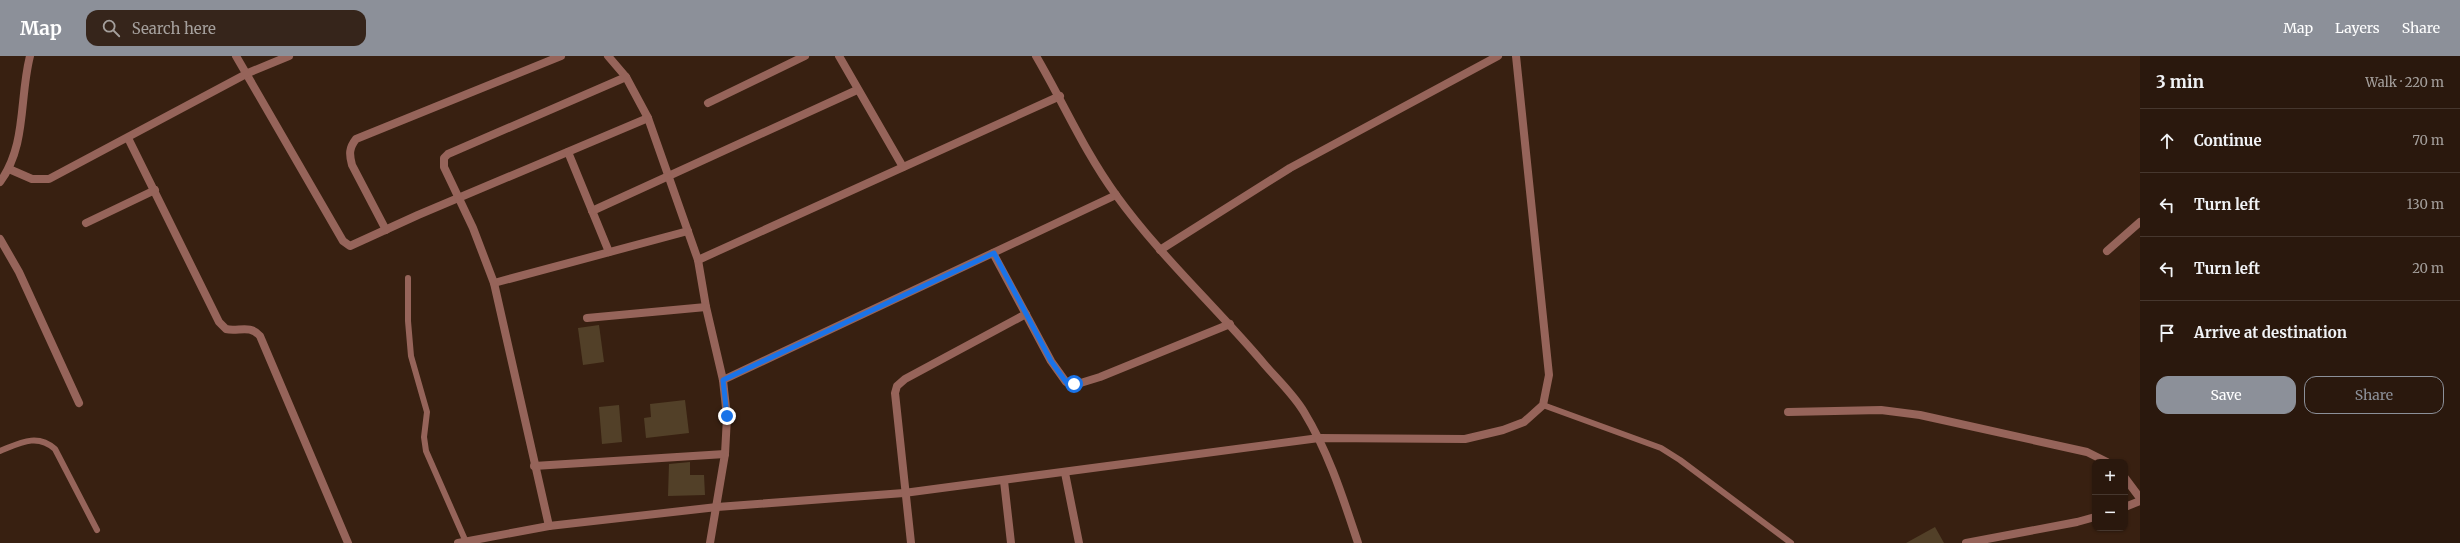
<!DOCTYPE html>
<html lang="en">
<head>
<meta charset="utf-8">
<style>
	body { margin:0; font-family:Merriweather,serif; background:#36251b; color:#f1f3f6 }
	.controls { position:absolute; right:12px; bottom:12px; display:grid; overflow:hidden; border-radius:8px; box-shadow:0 1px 3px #0004 }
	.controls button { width:36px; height:36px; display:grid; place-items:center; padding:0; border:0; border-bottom:1px solid #46372e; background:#2a180d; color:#f1f3f6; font:20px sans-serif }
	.stop { position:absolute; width:12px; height:12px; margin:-9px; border:3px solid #1a73e8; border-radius:50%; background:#fff }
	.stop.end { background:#1a73e8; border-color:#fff; box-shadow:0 1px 4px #0008 }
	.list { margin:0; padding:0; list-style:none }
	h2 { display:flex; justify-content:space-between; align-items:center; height:52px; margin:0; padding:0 16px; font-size:17px }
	h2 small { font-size:13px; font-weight:400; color:#a5a09d }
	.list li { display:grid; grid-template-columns:26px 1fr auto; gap:12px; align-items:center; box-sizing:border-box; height:64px; padding:0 16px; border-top:1px solid #46372e }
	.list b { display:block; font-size:15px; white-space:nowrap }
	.list em { font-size:13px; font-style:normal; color:#a5a09d }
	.actions { display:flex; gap:8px; padding:12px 16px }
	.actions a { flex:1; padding:9px 0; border:1px solid #8c9099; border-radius:12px; text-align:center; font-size:14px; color:#8c9099 }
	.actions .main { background:#8c9099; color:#fff }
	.icon { flex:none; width:22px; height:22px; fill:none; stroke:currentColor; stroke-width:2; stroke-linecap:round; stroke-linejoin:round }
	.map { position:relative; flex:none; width:2140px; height:487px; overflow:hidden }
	header { display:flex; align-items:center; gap:24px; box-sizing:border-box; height:56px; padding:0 20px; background:#8c9099; color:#fff }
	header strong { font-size:19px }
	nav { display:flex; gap:22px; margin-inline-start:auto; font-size:14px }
	.search { width:280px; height:36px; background:#36251b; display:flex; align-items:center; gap:10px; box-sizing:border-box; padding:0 14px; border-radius:12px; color:#a5a09d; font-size:15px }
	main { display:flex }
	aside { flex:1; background:#2a180d }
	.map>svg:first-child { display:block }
</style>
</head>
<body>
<header>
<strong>Map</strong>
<div class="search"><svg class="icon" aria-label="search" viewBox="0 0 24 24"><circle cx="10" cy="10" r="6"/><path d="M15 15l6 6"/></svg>Search here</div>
<nav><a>Map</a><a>Layers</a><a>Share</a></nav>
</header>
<main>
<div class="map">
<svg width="2140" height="487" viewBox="0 0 2140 487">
	<rect width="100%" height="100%" fill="#382011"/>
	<g fill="#524028">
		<path d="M 599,269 L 604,306 L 583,309 L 578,272 Z"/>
		<path d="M 685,344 L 689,377 L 646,382 L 644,362 L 651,361 L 650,348 Z"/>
		<path d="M 619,349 L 622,386 L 602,388 L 599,351 Z"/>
		<path d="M 690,406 L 690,419 L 704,419 L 705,439 L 668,440 L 669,408 Z"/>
		<path d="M 1935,471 L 1944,487 L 1906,487 Z"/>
	</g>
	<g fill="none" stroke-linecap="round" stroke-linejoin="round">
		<g stroke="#96645a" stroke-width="6">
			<path d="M 408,222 L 408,265 L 411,300 L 427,356 L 424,381 L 426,395 L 466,486"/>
			<path d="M 1543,349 L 1661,392 L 1680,404 L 1791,487"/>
			<path d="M 0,395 C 20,387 37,377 55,393 L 97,474"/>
		</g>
		<g stroke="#96645a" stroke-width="8">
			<path d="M 236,0 L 343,185 L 350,190 L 418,159 L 648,62"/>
			<path d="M 608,0 L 626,21 L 648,62 L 698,204 L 706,251 L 723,324 L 727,361 L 725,398 L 710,487"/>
			<path d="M 839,0 L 903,111"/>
			<path d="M 708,47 L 805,0"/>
			<path d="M 128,82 L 219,266 L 226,273 C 238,276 250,268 260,280 L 348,487"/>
			<path d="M 568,96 L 609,196"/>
			<path d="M 9,113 L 32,123 L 49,123 L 248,17 L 289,0"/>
			<path d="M 0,126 C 27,89 19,43 30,0"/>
			<path d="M 592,155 L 857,34"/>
			<path d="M 86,167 L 155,134"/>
			<path d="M 386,174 L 352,109 C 349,98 349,92 356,83 L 561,0"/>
			<path d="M 0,183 L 19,216 L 79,347"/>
			<path d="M 1160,194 L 1290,112 L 1498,0"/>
			<path d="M 2107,195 L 2140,166"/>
			<path d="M 993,197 L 1051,305 L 1066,326 L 1074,329 L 1100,321 L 1230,268"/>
			<path d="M 698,204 L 1060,40"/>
			<path d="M 494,227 L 688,175"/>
			<path d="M 587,262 L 706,251"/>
			<path d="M 723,324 L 1116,139"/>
			<path d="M 1788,356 L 1881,354 L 1920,359 L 2087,396 L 2107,406"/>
			<path d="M 534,410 L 725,398"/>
			<path d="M 1065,417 L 1079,487"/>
			<path d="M 2125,422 L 2140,442"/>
			<path d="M 1004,425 L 1011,487"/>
			<path d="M 2125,451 L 2140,445"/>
			<path d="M 549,470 L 494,227 L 473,172 L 444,111 L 444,102 L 448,98 L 626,21"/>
			<path d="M 458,487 L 549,470 L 717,451 L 904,437 L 1319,382 L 1465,383 L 1503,374 L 1524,366 L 1543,349 L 1549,319 L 1516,0"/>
			<path d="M 911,487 L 895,337 L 897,330 L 905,323 L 1026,258"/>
			<path d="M 1966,487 L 2077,466 L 2095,461"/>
		</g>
		<path stroke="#96645a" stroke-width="8" d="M 1036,0 C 1063,46 1084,95 1116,139 C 1160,200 1217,252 1265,309 C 1278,324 1294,339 1304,356 C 1329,397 1343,442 1358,487"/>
	</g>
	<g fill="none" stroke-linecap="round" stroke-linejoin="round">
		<path stroke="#1a73e8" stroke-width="5" d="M 727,360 L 723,324 L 994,197 L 1051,305 L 1066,326 L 1074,328"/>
	</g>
</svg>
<div class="controls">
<button>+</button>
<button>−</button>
</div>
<div class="stop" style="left:1074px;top:328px"></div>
<div class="stop end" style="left:727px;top:360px"></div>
</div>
<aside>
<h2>3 min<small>Walk · 220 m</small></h2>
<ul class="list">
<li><svg class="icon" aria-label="ahead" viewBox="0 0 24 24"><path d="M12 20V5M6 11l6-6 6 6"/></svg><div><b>Continue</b></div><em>70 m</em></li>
<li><svg class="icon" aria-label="left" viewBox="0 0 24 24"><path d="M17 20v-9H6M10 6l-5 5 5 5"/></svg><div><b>Turn left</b></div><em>130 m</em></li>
<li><svg class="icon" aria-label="left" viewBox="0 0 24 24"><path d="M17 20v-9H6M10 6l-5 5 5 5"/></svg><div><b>Turn left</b></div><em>20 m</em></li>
<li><svg class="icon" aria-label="arrive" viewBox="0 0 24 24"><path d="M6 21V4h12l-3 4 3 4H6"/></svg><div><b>Arrive at destination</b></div></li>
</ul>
<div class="actions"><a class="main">Save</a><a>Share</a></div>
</aside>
</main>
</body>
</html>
